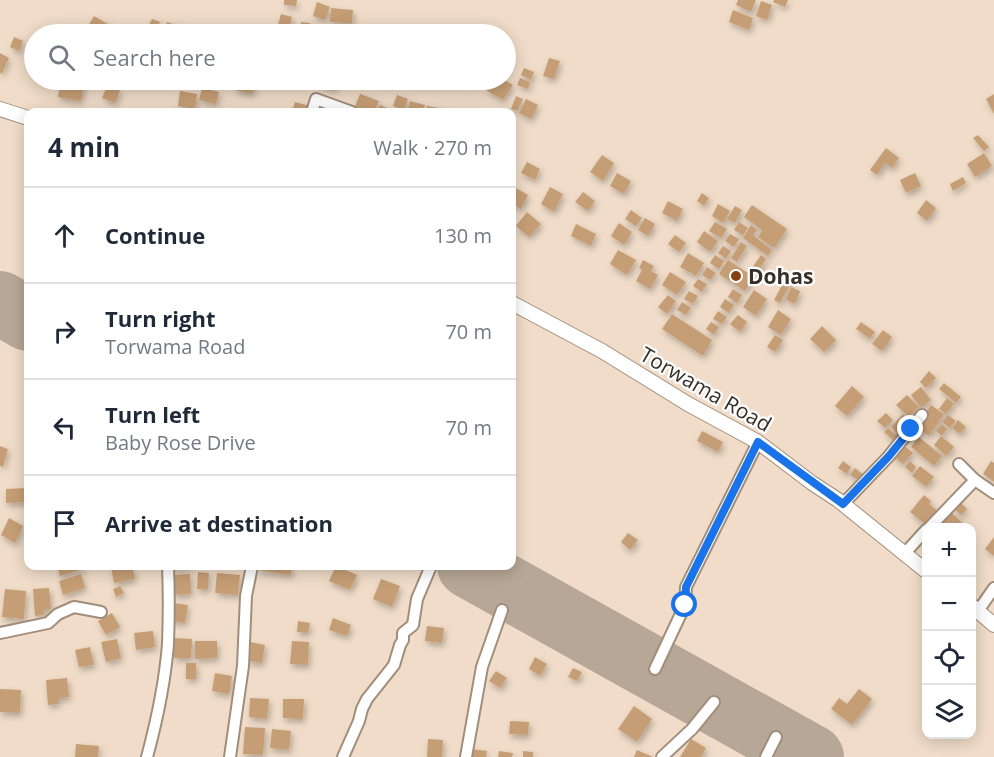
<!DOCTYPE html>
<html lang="en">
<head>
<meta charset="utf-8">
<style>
	body { margin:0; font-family:"Open Sans",sans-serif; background:#f2f2f3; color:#1f2937 }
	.controls { position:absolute; right:18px; bottom:18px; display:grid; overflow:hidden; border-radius:12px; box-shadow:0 3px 15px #0003 }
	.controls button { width:54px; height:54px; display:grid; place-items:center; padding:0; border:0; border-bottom:2px solid #e0e1e3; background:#fff; color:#1f2937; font:30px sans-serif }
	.stop { position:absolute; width:18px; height:18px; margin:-14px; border:4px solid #1a73e8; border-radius:50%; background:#fff }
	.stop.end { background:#1a73e8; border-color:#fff; box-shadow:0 2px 6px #0008 }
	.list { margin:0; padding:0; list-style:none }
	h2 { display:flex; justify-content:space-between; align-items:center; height:78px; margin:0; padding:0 24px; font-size:26px }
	h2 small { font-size:20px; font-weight:400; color:#747a83 }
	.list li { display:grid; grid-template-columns:39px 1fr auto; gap:18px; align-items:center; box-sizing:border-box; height:96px; padding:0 24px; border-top:2px solid #e0e1e3 }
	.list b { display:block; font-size:22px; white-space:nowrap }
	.list p { margin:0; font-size:20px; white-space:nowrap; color:#747a83 }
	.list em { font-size:20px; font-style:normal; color:#747a83 }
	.icon { flex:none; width:33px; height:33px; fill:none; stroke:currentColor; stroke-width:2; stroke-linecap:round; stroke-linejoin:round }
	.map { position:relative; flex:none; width:994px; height:757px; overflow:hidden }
	.search { position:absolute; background:#fff; box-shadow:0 3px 15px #0003; left:24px; top:24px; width:492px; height:66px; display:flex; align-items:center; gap:15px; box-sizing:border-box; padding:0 21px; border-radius:33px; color:#747a83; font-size:22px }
	.panel { position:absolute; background:#fff; box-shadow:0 3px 15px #0003; left:24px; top:108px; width:492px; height:462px; border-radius:12px }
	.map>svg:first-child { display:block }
</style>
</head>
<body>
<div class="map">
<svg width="994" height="757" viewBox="0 0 994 757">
	<defs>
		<filter id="shadow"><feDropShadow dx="2" dy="3.5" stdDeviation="3" flood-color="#0004"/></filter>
	</defs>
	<rect width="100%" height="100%" fill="#f0dcc8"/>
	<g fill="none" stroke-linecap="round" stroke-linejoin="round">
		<g stroke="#b7a796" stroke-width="64">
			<path d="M 0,303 L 28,319"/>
			<path d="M 469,566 L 812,757"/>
		</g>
	</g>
	<g fill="#c69e75" filter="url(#shadow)">
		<path d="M 284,0 L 297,0 L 296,6 L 284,5 Z"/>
		<path d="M 738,0 L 756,0 L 751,12 L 736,5 Z"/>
		<path d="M 774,0 L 788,0 L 785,7 L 773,2 Z"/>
		<path d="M 761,1 L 772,5 L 767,20 L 756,16 Z"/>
		<path d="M 317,2 L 330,7 L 325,20 L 313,16 Z"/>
		<path d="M 331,8 L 353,10 L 352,23 L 330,22 Z"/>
		<path d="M 733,10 L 753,18 L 749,30 L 729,22 Z"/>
		<path d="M 281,14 L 292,17 L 289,28 L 278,25 Z"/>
		<path d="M 94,16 L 113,27 L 109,34 L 87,34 L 84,33 Z"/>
		<path d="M 152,19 L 160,22 L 154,34 L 146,31 Z"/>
		<path d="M 167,22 L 181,27 L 179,34 L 162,34 Z"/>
		<path d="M 301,22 L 310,23 L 309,34 L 300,34 Z"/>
		<path d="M 127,28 L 142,34 L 124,34 Z"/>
		<path d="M 273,29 L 290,34 L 272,34 Z"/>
		<path d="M 14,37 L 23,41 L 19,51 L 10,47 Z"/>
		<path d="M 0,53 L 9,58 L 2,74 L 0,73 Z"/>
		<path d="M 549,58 L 560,61 L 554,79 L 543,76 Z"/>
		<path d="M 524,68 L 534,72 L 531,80 L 521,75 Z"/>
		<path d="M 520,78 L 530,82 L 528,89 L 517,85 Z"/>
		<path d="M 61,80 L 84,84 L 81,101 L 58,97 Z"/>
		<path d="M 237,80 L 255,82 L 252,94 L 235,90 Z"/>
		<path d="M 318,80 L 337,80 L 335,89 L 317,84 Z"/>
		<path d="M 492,80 L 504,80 L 513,85 L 503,100 L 486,90 Z"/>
		<path d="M 107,86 L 120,90 L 115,103 L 102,98 Z"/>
		<path d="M 202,88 L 219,92 L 216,104 L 199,100 Z"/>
		<path d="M 180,91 L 197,94 L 195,109 L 178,106 Z"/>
		<path d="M 360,94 L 379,101 L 374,112 L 368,112 L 362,110 L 362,112 L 354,109 Z"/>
		<path d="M 994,94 L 994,114 L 986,99 Z"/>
		<path d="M 397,95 L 408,99 L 404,110 L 393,106 Z"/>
		<path d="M 516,96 L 523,99 L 517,111 L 511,109 Z"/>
		<path d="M 526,99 L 538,105 L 531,119 L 519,113 Z"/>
		<path d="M 410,101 L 425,105 L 423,112 L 407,112 Z"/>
		<path d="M 295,102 L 310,106 L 308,112 L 292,112 Z"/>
		<path d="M 380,105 L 397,112 L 377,112 Z"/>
		<path d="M 427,106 L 446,109 L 445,112 L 426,112 Z"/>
		<path d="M 978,135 L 989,147 L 984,151 L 973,138 Z"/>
		<path d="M 886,148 L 899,158 L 892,168 L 885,163 L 877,175 L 870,170 Z"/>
		<path d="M 984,153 L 992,166 L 975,177 L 967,164 Z"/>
		<path d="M 602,155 L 614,163 L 603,181 L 590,172 Z"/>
		<path d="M 527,162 L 540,169 L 535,180 L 521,173 Z"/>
		<path d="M 617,173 L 631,181 L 624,194 L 610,186 Z"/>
		<path d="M 915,173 L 921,186 L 906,193 L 900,180 Z"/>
		<path d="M 963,177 L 966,183 L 953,191 L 950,184 Z"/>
		<path d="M 512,186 L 528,195 L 521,209 L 512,204 Z"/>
		<path d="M 550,187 L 563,194 L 554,212 L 541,204 Z"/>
		<path d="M 583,192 L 595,201 L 588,211 L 575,202 Z"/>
		<path d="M 702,193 L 709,198 L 704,206 L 697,201 Z"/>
		<path d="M 926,200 L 936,208 L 927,221 L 917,213 Z"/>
		<path d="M 668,201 L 683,209 L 677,221 L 662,213 Z"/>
		<path d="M 718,204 L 730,211 L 723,223 L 712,216 Z"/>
		<path d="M 752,205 L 787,229 L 774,248 L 758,237 L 762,230 L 744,217 Z"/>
		<path d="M 735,206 L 742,210 L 735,223 L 727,219 Z"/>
		<path d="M 631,210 L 642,218 L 636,226 L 625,219 Z"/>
		<path d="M 527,212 L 541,224 L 529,237 L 516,226 Z"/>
		<path d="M 645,218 L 655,224 L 648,236 L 638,230 Z"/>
		<path d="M 715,222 L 727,229 L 721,238 L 709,231 Z"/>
		<path d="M 739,222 L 748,228 L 743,235 L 734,230 Z"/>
		<path d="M 619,223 L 632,232 L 624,245 L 611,236 Z"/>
		<path d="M 576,224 L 596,234 L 591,246 L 571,236 Z"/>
		<path d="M 751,225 L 757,230 L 753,235 L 772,250 L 768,256 L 743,238 Z"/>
		<path d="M 704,231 L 718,241 L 710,252 L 697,242 Z"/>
		<path d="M 730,234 L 739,239 L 734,247 L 725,241 Z"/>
		<path d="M 675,235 L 686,243 L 679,252 L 668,244 Z"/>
		<path d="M 741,242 L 747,246 L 737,262 L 731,258 Z"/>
		<path d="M 723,246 L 731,251 L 726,259 L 718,253 Z"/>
		<path d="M 618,250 L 636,260 L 627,275 L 610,264 Z"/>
		<path d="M 688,253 L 704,263 L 696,276 L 680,267 Z"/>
		<path d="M 715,255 L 724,261 L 719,269 L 710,263 Z"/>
		<path d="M 761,255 L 766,259 L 756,275 L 750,271 Z"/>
		<path d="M 643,260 L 654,266 L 651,271 L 658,275 L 650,289 L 636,281 L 642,270 L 639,268 Z"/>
		<path d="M 728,260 L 754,277 L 745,291 L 719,274 Z"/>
		<path d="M 707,267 L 716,273 L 710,280 L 702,275 Z"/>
		<path d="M 670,272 L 686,282 L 677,295 L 662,285 Z"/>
		<path d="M 786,278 L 792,281 L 780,303 L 774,300 Z"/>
		<path d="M 698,279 L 707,284 L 702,292 L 693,286 Z"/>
		<path d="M 791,287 L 800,291 L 795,304 L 786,300 Z"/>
		<path d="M 733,289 L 742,295 L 737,303 L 728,297 Z"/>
		<path d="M 754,290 L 767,299 L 756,316 L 743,307 Z"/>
		<path d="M 689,291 L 698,296 L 693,304 L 684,299 Z"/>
		<path d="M 668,295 L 676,301 L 667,314 L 658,307 Z"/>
		<path d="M 725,299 L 734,305 L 729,313 L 720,307 Z"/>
		<path d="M 682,302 L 691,308 L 686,315 L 677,310 Z"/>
		<path d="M 778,310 L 791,319 L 781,335 L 768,327 Z"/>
		<path d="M 718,311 L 727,317 L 722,324 L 713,319 Z"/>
		<path d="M 672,314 L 712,340 L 703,356 L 662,329 Z"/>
		<path d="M 738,315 L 747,322 L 740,332 L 730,324 Z"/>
		<path d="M 711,322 L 719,327 L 714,335 L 706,329 Z"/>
		<path d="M 861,322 L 875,332 L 870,339 L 856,329 Z"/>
		<path d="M 822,326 L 836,340 L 824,352 L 810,339 Z"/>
		<path d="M 883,330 L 892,337 L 882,351 L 872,344 Z"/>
		<path d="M 775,335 L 783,340 L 775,352 L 767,347 Z"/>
		<path d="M 929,371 L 936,378 L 926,388 L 920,382 Z"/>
		<path d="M 944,383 L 961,397 L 956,403 L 939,389 Z"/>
		<path d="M 852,386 L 864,397 L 847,416 L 835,406 Z"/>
		<path d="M 921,387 L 931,400 L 921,408 L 911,395 Z"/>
		<path d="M 907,395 L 919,407 L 909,417 L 896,405 Z"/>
		<path d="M 947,398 L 954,404 L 946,414 L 939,409 Z"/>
		<path d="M 931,405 L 944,414 L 929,436 L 916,427 Z"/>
		<path d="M 886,413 L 893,420 L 885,428 L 877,421 Z"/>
		<path d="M 903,414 L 913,424 L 901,437 L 891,427 Z"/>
		<path d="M 948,415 L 956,421 L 950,428 L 942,422 Z"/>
		<path d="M 958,420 L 966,427 L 960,434 L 952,428 Z"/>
		<path d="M 942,424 L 947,429 L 942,436 L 936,431 Z"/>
		<path d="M 888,428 L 900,439 L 896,443 L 884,432 Z"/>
		<path d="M 702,431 L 723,442 L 718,452 L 697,441 Z"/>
		<path d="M 941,436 L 954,447 L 946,456 L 934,445 Z"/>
		<path d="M 919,437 L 942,456 L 934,466 L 911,447 Z"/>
		<path d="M 902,444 L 913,453 L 903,464 L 892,455 Z"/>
		<path d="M 0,446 L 8,449 L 3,467 L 0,466 Z"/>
		<path d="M 843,461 L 851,467 L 847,474 L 838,468 Z"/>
		<path d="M 910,461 L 916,467 L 912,473 L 905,467 Z"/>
		<path d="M 991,461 L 994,463 L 994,482 L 983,474 Z"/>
		<path d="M 920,466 L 934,477 L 926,487 L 912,476 Z"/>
		<path d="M 855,468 L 865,476 L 861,482 L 850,475 Z"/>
		<path d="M 27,488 L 28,502 L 6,503 L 6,489 Z"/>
		<path d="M 924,495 L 931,501 L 929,504 L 941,513 L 930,528 L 910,512 Z"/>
		<path d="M 959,501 L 967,509 L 961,515 L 953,508 Z"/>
		<path d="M 951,512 L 965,526 L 964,528 L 937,528 Z"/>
		<path d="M 9,518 L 23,526 L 15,543 L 1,535 Z"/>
		<path d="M 628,533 L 638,540 L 630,550 L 621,542 Z"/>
		<path d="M 994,537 L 994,556 L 985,549 Z"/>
		<path d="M 57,566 L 84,566 L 84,569 L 60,576 Z"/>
		<path d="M 121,566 L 132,566 L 135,579 L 114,583 L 111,567 Z"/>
		<path d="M 171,566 L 192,566 L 192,568 L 172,571 Z"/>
		<path d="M 258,566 L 292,566 L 291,575 L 257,570 Z"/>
		<path d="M 336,566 L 357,575 L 350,590 L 329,581 Z"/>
		<path d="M 198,572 L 209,573 L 208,590 L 197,589 Z"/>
		<path d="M 217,573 L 240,575 L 238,595 L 215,593 Z"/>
		<path d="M 81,574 L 85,588 L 63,595 L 59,581 Z"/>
		<path d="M 190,574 L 191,594 L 174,595 L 173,575 Z"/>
		<path d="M 381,579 L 400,586 L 392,607 L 373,599 Z"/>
		<path d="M 120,586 L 124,593 L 116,597 L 113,589 Z"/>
		<path d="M 49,588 L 51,609 L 43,610 L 44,615 L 35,616 L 33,589 Z"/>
		<path d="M 5,589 L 26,591 L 24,619 L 2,617 Z"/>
		<path d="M 174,603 L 188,605 L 185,623 L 171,621 Z"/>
		<path d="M 112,613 L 120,627 L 106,635 L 98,621 Z"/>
		<path d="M 333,618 L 351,625 L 347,636 L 329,630 Z"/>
		<path d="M 298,621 L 310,623 L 308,633 L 297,632 Z"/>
		<path d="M 427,626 L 444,628 L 442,643 L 425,641 Z"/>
		<path d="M 153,631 L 155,647 L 136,650 L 134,633 Z"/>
		<path d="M 174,638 L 192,639 L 191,658 L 174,658 Z"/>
		<path d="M 117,639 L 121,658 L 106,662 L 101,642 Z"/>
		<path d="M 195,641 L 217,641 L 217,658 L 195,659 Z"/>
		<path d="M 292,641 L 309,642 L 308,665 L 290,664 Z"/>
		<path d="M 250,642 L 265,645 L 262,663 L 247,661 Z"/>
		<path d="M 90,647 L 94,665 L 79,667 L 75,650 Z"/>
		<path d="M 535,657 L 547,664 L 540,676 L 529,669 Z"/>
		<rect x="186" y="663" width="10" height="16"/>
		<path d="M 573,668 L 582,672 L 577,681 L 568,677 Z"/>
		<path d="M 496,671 L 507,678 L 500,688 L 489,681 Z"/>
		<path d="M 215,673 L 232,676 L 229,694 L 212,691 Z"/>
		<path d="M 67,678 L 69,697 L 58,698 L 58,704 L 48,705 L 46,680 Z"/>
		<path d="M 0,689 L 21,690 L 20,713 L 0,712 Z"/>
		<path d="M 859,689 L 872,699 L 852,725 L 831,709 L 839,698 L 847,704 Z"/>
		<path d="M 250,698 L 269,699 L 267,719 L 249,717 Z"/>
		<path d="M 283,699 L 304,699 L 303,719 L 283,718 Z"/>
		<path d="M 634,706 L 652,719 L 637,742 L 618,729 Z"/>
		<path d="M 510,721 L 529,722 L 528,735 L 509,734 Z"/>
		<path d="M 245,727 L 265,728 L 263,755 L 243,754 Z"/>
		<path d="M 272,729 L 291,731 L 289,750 L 270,748 Z"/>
		<path d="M 428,739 L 443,740 L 442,757 L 427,757 Z"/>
		<path d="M 691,739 L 706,748 L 701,757 L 680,757 Z"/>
		<path d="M 76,744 L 99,746 L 98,757 L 75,757 Z"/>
		<path d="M 471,749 L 487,751 L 486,757 L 470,757 Z"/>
		<path d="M 637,750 L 653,757 L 634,757 Z"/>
		<path d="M 499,751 L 513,753 L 512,757 L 498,757 Z"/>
		<path d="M 523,751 L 533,752 L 533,757 L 523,757 Z"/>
	</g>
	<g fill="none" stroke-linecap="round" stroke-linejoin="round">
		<defs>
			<g id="minor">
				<path d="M 312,112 L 316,99 L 352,112"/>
				<path d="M 959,464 L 975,480 L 994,493"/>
				<path d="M 843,504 L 889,456 L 922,415"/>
				<path d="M 929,528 L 975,480"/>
				<path d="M 905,553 L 926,530"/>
				<path d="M 978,611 L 994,588"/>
				<path d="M 0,633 L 48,623 L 58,614 L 74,607 L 101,612"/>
				<path d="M 655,669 L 685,605 L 686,587 L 758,442"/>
				<path d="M 147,757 C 157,720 165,682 168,644 C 169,618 169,591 168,566"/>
				<path d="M 230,757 L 243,666 L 246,596 L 252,566"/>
				<path d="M 343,757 L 359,721 L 362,709 L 367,699 L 394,665 L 400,645 L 403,640 L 403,633 L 413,625 L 417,599 L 431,566"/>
				<path d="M 466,757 L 482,667 L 502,610"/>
				<path d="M 662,757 L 692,729 L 714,702"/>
				<path d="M 766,757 L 776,737"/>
			</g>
			<g id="major">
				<path d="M 0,109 L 28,118"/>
				<path d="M 512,303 L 602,351 L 688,404 L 758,442 L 812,483 L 838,500 L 926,571"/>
				<path d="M 972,606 L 994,625"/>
			</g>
		</defs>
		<use href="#minor" stroke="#a08e7b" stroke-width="14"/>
		<use href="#major" stroke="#a08e7b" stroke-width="16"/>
		<use href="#minor" stroke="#fff" stroke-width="10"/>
		<use href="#major" stroke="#fff" stroke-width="14"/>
	</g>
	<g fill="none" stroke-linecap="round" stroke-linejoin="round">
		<path stroke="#1a73e8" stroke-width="8" d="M 685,605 L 686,587 L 758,442 L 843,504 L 889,456 L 911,429"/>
	</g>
	<circle fill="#844210" stroke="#fff" stroke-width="2" cx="736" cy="276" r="6"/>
	<g text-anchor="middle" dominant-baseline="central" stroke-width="4.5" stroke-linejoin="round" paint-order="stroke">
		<g font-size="21" font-weight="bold" fill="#362f27" stroke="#fff" text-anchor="start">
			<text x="748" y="276">Dohas</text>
		</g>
		<g font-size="21" fill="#362f27" stroke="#fff">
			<text transform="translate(706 389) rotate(30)">Torwama Road</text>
		</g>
	</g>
</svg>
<div class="controls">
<button>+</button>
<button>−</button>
<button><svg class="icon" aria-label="locate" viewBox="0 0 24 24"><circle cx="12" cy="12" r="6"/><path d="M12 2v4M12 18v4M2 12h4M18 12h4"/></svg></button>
<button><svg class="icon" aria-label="layers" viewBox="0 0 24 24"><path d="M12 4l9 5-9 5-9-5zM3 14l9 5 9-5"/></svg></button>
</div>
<div class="stop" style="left:685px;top:605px"></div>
<div class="stop end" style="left:911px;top:429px"></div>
<div class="search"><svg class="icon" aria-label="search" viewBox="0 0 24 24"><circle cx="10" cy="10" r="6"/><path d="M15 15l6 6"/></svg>Search here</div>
<section class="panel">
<h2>4 min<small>Walk · 270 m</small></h2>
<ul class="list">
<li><svg class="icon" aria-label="ahead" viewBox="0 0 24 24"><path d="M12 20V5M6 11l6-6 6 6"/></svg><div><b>Continue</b></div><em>130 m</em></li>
<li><svg class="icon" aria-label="right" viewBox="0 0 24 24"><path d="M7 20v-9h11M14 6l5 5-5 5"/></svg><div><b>Turn right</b><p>Torwama Road</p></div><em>70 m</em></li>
<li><svg class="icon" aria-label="left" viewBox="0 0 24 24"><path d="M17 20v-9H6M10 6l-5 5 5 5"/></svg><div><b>Turn left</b><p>Baby Rose Drive</p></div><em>70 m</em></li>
<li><svg class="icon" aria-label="arrive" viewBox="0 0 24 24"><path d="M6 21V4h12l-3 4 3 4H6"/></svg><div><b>Arrive at destination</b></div></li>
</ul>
</section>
</div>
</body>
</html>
